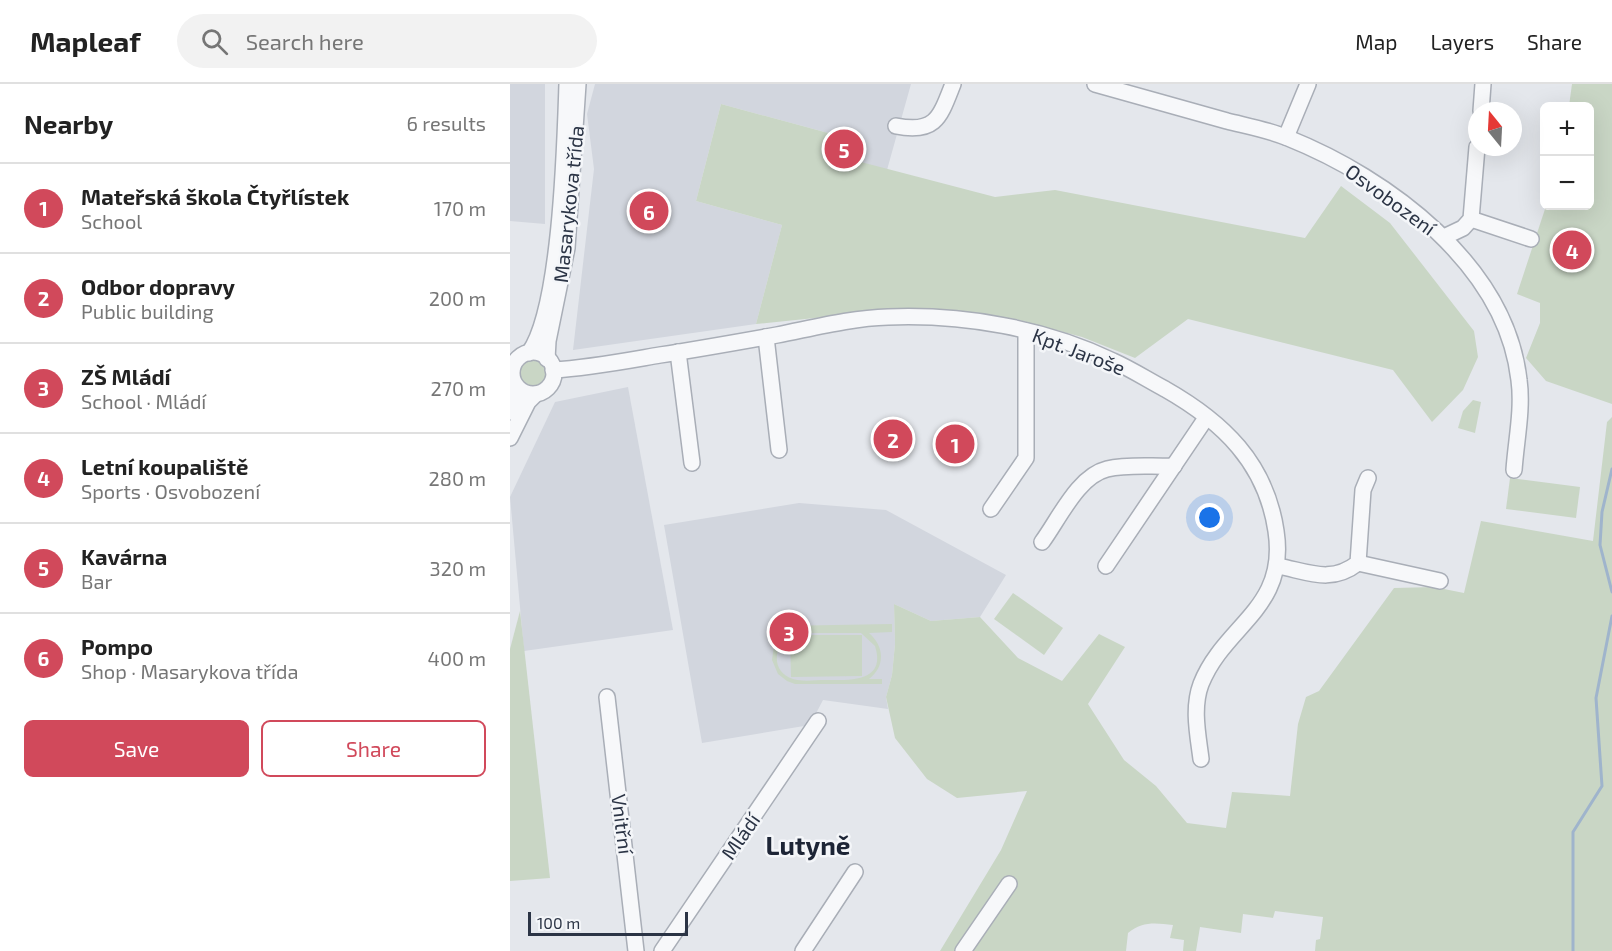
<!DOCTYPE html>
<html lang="en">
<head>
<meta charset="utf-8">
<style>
	body { margin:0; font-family:"Exo 2",sans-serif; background:#f2f2f2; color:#222 }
	.controls { position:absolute; right:18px; top:18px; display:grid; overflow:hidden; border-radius:9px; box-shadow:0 6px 24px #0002 }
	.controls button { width:54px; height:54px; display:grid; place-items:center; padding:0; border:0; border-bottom:2px solid #e0e0e0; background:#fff; color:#222; font:30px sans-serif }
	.compass { position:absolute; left:958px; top:18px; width:54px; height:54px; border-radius:50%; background:#fff; box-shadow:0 6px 24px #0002; rotate:342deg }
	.scale { position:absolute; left:18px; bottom:15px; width:160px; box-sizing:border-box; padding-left:6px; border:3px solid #2b3445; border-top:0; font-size:16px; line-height:21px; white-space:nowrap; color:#2b3445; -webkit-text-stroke:4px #f4f6f9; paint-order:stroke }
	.you { position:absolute; left:700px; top:434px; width:21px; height:21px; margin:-15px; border:4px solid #fff; border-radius:50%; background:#1a73e8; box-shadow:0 0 0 9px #1a73e833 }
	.badge { display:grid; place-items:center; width:39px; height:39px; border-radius:50%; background:#d1495b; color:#fff; font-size:20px; font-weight:700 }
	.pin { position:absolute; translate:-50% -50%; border:3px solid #fff; box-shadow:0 2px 6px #0006 }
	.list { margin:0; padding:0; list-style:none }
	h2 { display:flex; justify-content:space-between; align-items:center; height:78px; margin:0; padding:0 24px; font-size:26px }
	h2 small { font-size:20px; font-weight:400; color:#767676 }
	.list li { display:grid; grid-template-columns:39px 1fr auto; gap:18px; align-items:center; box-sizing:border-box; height:90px; padding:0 24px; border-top:2px solid #e0e0e0 }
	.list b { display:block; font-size:22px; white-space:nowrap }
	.list p { margin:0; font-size:20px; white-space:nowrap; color:#767676 }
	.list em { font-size:20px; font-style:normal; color:#767676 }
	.actions { display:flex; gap:12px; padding:18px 24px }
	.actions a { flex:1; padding:14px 0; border:2px solid #d1495b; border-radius:9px; text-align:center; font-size:21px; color:#d1495b }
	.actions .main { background:#d1495b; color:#fff }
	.icon { flex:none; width:33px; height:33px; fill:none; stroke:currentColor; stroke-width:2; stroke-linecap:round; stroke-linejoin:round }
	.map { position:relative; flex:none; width:1102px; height:867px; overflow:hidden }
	header { display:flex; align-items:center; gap:36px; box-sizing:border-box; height:84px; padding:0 30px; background:#fff; border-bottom:2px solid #e0e0e0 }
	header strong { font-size:28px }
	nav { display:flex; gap:33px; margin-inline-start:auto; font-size:21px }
	.search { width:420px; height:54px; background:#f2f2f2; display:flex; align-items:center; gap:15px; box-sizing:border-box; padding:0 21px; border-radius:33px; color:#767676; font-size:22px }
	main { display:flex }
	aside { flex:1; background:#fff }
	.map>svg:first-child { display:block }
</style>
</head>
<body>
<header>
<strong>Mapleaf</strong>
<div class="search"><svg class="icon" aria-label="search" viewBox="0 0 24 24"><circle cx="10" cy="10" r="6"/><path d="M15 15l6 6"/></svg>Search here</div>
<nav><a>Map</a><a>Layers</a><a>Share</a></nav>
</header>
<main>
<aside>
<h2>Nearby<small>6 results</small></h2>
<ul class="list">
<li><span class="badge">1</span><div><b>Mateřská škola Čtyřlístek</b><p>School</p></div><em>170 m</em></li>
<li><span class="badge">2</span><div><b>Odbor dopravy</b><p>Public building</p></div><em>200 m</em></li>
<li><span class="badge">3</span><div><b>ZŠ Mládí</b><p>School · Mládí</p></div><em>270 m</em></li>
<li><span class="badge">4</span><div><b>Letní koupaliště</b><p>Sports · Osvobození</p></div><em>280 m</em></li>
<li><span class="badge">5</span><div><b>Kavárna</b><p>Bar</p></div><em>320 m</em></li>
<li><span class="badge">6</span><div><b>Pompo</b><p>Shop · Masarykova třída</p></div><em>400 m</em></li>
</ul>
<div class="actions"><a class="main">Save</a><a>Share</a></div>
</aside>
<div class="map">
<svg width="1102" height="867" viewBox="0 0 1102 867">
	<rect width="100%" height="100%" fill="#e4e7ec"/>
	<g fill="#d2d6de">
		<path d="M 0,0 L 35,0 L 35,140 L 0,137 Z"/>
		<path d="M 85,0 L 401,0 L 377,86 L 328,72 L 333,53 L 211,20 L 186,117 L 272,141 L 246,240 L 63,266 L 84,85 L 77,30 Z"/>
		<path d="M 118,303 L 163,546 L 14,567 L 0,413 L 45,318 Z"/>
		<path d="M 289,419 L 376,426 L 496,491 L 470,533 L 421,537 L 384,520 L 385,560 L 382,591 L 376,613 L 378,625 L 313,616 L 300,641 L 192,659 L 154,441 Z"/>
	</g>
	<g fill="#c9d6c5" fill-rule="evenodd">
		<path d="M 1062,0 L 1102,0 L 1102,320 L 1036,297 L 1016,274 L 1030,239 L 1030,219 L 1007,210 L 1036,122 L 1080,122 L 1080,22 L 1059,22 Z"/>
		<path d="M 211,20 L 333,53 L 328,72 L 485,113 L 545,106 L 795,154 L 831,102 L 880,139 L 964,247 L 968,273 L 953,306 L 922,338 L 883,286 L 678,235 L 625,274 L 572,253 L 505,235 L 401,224 L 246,240 L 272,141 L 186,117 Z"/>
		<circle cx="23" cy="289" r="13"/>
		<path d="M 963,316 L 971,318 L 965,349 L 948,344 L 953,327 Z"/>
		<path d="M 1102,333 L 1102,867 L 805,867 L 806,856 L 810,855 L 813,833 L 765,827 L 763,834 L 733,830 L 731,849 L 690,843 L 686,867 L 673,867 L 674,856 L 660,854 L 663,841 C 646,839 632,837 618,849 L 616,867 L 430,867 L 491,766 L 517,707 L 447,714 L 417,695 L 385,654 L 376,613 L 382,591 L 385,560 L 384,520 L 421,537 L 470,533 L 508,574 L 552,597 L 589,550 L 615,563 L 578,620 L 614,676 L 646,702 L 677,739 L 716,744 L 722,708 L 780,712 L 788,640 L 796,613 L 809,607 L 884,504 L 924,503 L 954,509 L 971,437 L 1083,457 L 1097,338 Z"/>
		<path d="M 1000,394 L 1070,403 L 1066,434 L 996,425 Z"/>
		<path d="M 503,509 L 553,544 L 534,571 L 484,535 Z"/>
		<path d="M 10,527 L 40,794 L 0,797 L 0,565 Z"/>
		<path d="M 382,540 L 382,548 L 359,549 C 374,562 376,582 359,595 L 372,595 L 372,600 L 285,600 L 277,597 L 268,590 L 262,576 L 264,562 L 275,550 L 267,549 L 267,542 ZM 286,549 L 351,549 L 365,562 C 377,599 338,596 316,596 C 305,596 292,598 283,595 C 261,588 263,562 280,551 L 281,593 L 352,592 L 352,551 L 281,551 Z"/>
	</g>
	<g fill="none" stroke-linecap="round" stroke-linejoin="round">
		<g stroke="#9fb4cc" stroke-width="3">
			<path d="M 1102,385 L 1092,428 L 1090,461 L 1102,508"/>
			<path d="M 1063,867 L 1063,748 L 1092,702 L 1086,614 L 1102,532"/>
		</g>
		<defs>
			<g id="minor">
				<path d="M 585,0 C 629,12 673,25 717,37 C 737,42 759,46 778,54 C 878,94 996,181 1009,296 C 1013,325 1006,357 1004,386"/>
				<path d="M 971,27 L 973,0"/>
				<path d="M 386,42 C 426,50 430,33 443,0"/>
				<path d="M 776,53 L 798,0"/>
				<path d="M 961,135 L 1021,155"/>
				<path d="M 934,153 L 953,144 L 961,135 L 967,63"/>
				<path d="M 256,253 L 269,366"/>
				<path d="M 168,268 L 182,379"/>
				<circle cx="23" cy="289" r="21"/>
				<path d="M 19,269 C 51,224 55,59 57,0"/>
				<path d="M 37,275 L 38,257 L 57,164 L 68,0"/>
				<path d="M 43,286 C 79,284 115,277 150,271 C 189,265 228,258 267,251 C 303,244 341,234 378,233 C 453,230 535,244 603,277 C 621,285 638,296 655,305 C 713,338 756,379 766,447 C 778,525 715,540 691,600 C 682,624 688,651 691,675"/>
				<path d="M 0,328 L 6,314 L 6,302"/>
				<path d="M 0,354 L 18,318 L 26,310"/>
				<path d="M 481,425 L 516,374 L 516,247"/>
				<path d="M 532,458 C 549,435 568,392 597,385 C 618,380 643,383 664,382"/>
				<path d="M 848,479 L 930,497"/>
				<path d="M 596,482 L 696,334"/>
				<path d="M 768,482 C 799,488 821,500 848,479 L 853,406 L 858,394"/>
				<path d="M 97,613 L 126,867"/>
				<path d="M 152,867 L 308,637"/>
				<path d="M 293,867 L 345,788"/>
				<path d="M 453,867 L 499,800"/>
			</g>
		</defs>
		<use href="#minor" stroke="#a9aeb7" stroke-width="18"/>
		<use href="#minor" stroke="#f7f8fa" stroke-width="15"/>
	</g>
	<g text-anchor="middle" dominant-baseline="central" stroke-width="5" stroke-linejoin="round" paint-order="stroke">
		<g font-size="20" fill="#2b3445" stroke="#f4f6f9">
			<text transform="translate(881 115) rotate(36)">Osvobození</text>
			<text transform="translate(58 120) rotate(-84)">Masarykova třída</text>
			<text transform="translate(569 267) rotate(21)">Kpt. Jaroše</text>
			<text transform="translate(113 740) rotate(83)">Vnitřní</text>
			<text transform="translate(230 752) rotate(-55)">Mládí</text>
		</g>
		<g font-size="26" font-weight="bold" fill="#1d2536" stroke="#f4f6f9">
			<text x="298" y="760">Lutyně</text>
		</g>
	</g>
</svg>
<div class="controls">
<button>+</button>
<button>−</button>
</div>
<svg class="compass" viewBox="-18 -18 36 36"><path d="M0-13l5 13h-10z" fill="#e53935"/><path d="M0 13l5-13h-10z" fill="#767676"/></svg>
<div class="scale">100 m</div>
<div class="you"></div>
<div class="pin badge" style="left:445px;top:360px">1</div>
<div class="pin badge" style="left:383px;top:355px">2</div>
<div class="pin badge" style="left:279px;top:548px">3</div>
<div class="pin badge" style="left:1062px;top:166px">4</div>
<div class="pin badge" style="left:334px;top:65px">5</div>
<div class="pin badge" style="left:139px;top:127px">6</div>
</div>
</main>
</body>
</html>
